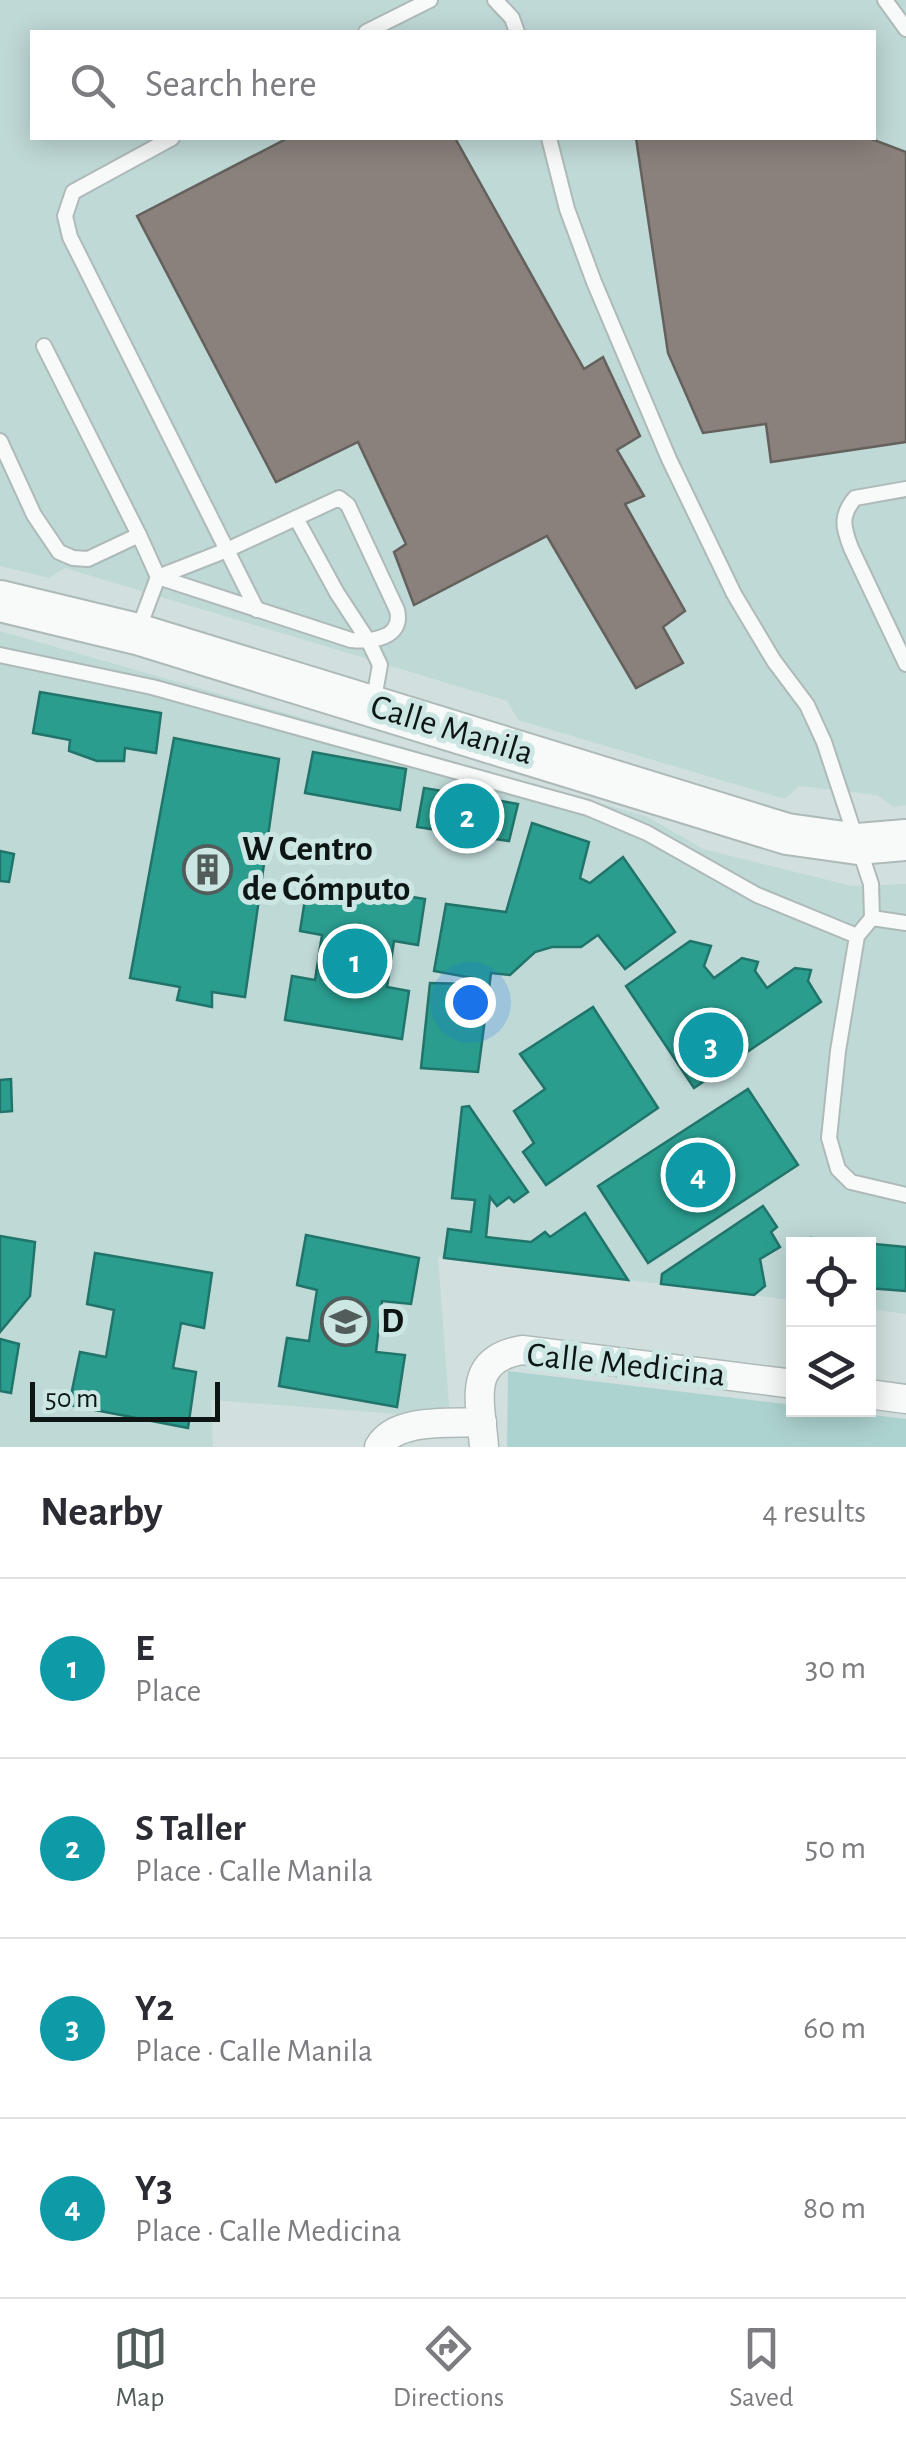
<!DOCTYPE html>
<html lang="en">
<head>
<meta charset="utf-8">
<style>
	body { margin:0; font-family:"Alegreya Sans",sans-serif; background:#f2f2f3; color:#2b2b33 }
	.controls { position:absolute; right:30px; bottom:30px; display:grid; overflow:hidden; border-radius:0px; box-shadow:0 5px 25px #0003 }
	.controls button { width:90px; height:90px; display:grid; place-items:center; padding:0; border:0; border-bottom:2px solid #e1e1e2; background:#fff; color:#2b2b33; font:50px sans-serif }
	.scale { position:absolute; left:30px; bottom:25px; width:190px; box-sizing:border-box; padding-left:10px; border:5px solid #0d1615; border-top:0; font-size:28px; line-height:35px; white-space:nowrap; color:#0d1615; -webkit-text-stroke:8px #cbe6e3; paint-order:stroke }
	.you { position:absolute; left:470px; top:1002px; width:35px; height:35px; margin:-25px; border:8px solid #fff; border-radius:50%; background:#1a73e8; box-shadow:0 0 0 15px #1a73e833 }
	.badge { display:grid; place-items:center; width:65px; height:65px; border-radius:50%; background:#525d5b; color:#fff; font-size:32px; font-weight:700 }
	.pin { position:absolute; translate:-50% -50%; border:5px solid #fff; box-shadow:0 2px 10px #0006 }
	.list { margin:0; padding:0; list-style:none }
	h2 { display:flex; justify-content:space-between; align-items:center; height:130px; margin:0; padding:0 40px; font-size:42px }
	h2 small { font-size:32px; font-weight:400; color:#7c7c81 }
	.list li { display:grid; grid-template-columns:65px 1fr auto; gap:30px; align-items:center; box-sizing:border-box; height:180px; padding:0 40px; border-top:2px solid #e1e1e2 }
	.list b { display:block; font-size:38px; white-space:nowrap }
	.list p { margin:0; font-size:32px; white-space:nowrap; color:#7c7c81 }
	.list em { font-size:32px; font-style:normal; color:#7c7c81 }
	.icon { flex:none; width:55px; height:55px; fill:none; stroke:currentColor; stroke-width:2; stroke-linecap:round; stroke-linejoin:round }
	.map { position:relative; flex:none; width:906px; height:1447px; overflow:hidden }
	.search { position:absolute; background:#fff; box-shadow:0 5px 25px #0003; left:30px; right:30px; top:30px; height:110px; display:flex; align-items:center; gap:25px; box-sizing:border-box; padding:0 35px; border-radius:0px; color:#7c7c81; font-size:38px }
	.sheet { height:850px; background:#fff }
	nav { display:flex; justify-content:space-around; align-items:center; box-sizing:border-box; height:140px; border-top:2px solid #e1e1e2; background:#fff; font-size:28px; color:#7c7c81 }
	nav a { display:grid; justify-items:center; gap:5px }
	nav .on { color:#525d5b }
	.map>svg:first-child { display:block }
</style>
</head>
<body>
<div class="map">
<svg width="906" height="1447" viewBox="0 0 906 1447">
	<rect width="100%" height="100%" fill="#d1e0de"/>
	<g fill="#bfd9d7" fill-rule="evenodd">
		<path d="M 0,0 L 906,0 L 906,805 L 894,807 L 877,795 L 799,786 L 785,799 L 518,720 L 507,701 L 65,568 L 49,578 L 0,566 ZM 32,32 L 874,32 L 874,138 L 32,138 Z"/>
		<path d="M 0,631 L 648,817 L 703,849 L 852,886 L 906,884 L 906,1314 L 869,1309 L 868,1244 L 794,1244 L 793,1300 L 438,1257 L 450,1418 L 211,1400 L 213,1447 L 0,1447 Z"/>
	</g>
	<path fill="#add3d0" d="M 508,1371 L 793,1405 L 794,1410 L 831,1410 L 906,1419 L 906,1447 L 507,1447 Z"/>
	<g fill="#2a9d8f" stroke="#21746a" stroke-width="2.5">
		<path d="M 40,692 L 161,713 L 156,753 L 125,748 L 124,761 L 97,761 L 69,751 L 70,740 L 33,733 Z"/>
		<path d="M 174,738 L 279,759 L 245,997 L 212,992 L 212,1007 L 177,1000 L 180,987 L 130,978 Z"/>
		<path d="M 313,752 L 406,769 L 400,810 L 305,793 Z"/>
		<path d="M 424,788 L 518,804 L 509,841 L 417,827 Z"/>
		<path d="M 532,823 L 589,842 L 580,878 L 590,883 L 623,857 L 675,932 L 625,969 L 598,935 L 581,947 L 552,947 L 535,952 L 510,975 L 491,973 L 478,1072 L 421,1068 L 430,983 L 473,984 L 473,978 L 434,971 L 446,904 L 506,912 Z"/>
		<path d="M 0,851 L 14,854 L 9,882 L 0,881 Z"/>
		<path d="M 308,880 L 425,899 L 418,945 L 394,941 L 387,987 L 409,991 L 402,1039 L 285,1020 L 292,976 L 315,980 L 322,935 L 300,931 Z"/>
		<path d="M 690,941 L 711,946 L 704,966 L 714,978 L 742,958 L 758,962 L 755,971 L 767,988 L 795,968 L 811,970 L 808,981 L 821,1002 L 694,1088 L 626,986 Z"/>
		<path d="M 593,1007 L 658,1108 L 546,1185 L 523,1152 L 534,1143 L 514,1111 L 545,1089 L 520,1054 Z"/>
		<path d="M 11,1079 L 12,1111 L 0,1112 L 0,1080 Z"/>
		<path d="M 748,1089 L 798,1165 L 648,1263 L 598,1186 Z"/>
		<path d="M 469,1106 L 528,1192 L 514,1202 L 509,1197 L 497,1206 L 490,1197 L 486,1237 L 531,1242 L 545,1232 L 550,1237 L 585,1213 L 628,1280 L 444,1258 L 448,1229 L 471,1232 L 475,1200 L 452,1198 L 462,1107 Z"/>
		<path d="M 763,1206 L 777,1227 L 771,1232 L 780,1247 L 760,1259 L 765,1286 L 754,1295 L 661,1284 L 662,1274 Z"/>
		<path d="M 306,1235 L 419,1258 L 411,1304 L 382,1301 L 376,1352 L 405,1355 L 397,1407 L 279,1386 L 287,1338 L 309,1341 L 317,1290 L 297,1285 Z"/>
		<path d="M 0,1236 L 35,1242 L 30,1296 L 0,1332 Z"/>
		<path d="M 811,1238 L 906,1247 L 906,1291 L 868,1288 L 868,1244 L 811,1244 Z"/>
		<path d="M 95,1253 L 212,1273 L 204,1328 L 181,1323 L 173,1368 L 196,1372 L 188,1428 L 69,1405 L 80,1352 L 106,1357 L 114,1310 L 87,1304 Z"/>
		<path d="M 0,1339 L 19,1344 L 11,1393 L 0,1391 Z"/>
	</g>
	<g fill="#8a817c" stroke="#64615d" stroke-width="2.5">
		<path d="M 288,138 L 455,138 L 584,369 L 603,357 L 640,436 L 617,450 L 644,496 L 625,504 L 685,611 L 663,627 L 683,663 L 636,688 L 547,536 L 414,605 L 394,552 L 406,544 L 358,442 L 276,482 L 137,216 Z"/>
		<path d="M 636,138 L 869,138 L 906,152 L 906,442 L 771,462 L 766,424 L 703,433 L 668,353 Z"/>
	</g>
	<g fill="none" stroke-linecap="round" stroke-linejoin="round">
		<defs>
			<g id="lane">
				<path d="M 495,0 L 512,18 L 517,32"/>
				<path d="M 885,0 L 906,29"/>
				<path d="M 366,32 L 430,0"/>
				<path d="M 172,138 L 73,192 L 65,216 L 70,237 L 257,610"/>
				<path d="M 549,138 L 567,209 L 594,282 L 669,459 L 734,594 L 774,661 L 807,705 L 824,742 L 871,884 L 872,918 L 857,936 L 838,1051 L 829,1138 L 838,1169 L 851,1182 L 906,1195"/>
				<path d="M 44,346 L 139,535"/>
				<path d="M 0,441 L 34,515 L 59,552 L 73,558 L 88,559 L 139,535 L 158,577 L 137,633"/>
				<path d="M 906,489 L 855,498 C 840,516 843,527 851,548 L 906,664"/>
				<path d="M 339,498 L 348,505 L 397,610 C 404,638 372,642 351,640 L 158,577 L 227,550 Z"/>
				<path d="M 296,518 L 337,593 L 369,642 L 380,665 L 373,704"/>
				<path d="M 0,655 L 152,687 L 588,808 L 647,833 L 757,895 L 857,936"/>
				<path d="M 872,918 L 906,923"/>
			</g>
			<g id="street">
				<path d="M 868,1394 L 906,1399"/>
				<path d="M 379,1447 C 396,1417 452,1424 482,1422"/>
				<path d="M 484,1447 C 481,1402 465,1360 522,1350 L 794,1384"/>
			</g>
			<path id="secondary" d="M 0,601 L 137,634 L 787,834 L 858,844 L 906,840"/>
		</defs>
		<use href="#lane" stroke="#aebab8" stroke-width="18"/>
		<use href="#street" stroke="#aebab8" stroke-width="31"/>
		<use href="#secondary" stroke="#aebab8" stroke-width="44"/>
		<use href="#lane" stroke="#f8fafa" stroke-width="14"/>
		<use href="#street" stroke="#f8fafa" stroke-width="28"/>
		<use href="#secondary" stroke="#f8fafa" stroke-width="40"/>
	</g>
	<defs>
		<symbol id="building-ring" viewBox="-11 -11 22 22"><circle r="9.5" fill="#cbe6e3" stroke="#525d5b" stroke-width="1.5"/><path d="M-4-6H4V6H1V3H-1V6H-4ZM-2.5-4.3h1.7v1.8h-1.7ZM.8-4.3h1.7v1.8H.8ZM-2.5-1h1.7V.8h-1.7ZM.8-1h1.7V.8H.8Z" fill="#525d5b"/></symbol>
		<symbol id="university-ring" viewBox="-11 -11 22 22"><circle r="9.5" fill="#cbe6e3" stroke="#525d5b" stroke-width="1.5"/><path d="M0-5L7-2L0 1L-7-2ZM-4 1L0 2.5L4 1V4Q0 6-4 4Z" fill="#525d5b"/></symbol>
	</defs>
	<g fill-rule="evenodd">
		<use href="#building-ring" x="180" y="842" width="55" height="55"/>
		<use href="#university-ring" x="318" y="1294" width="55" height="55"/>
	</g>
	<g text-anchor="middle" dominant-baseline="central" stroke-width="10" stroke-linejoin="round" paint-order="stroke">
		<g font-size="35" fill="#0d1615" stroke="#cbe6e3">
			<text transform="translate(452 730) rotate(17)">Calle Manila</text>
			<text transform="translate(626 1365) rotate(6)">Calle Medicina</text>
		</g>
		<g font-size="35" font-weight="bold" fill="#0d1615" stroke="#cbe6e3" text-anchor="start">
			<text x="242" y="849">W Centro<tspan x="242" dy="40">de Cómputo</tspan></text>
			<text x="381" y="1321">D</text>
		</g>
	</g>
</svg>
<div class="controls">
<button><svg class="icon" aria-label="locate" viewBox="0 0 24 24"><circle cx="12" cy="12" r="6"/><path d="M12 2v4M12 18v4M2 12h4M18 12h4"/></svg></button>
<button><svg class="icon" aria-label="layers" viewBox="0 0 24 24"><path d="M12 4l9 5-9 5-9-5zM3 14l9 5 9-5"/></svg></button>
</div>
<div class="scale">50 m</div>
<div class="you"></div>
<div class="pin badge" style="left:355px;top:961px;background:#0f9aa8">1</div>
<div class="pin badge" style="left:467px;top:816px;background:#0f9aa8">2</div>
<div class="pin badge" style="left:711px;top:1045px;background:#0f9aa8">3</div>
<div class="pin badge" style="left:698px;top:1175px;background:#0f9aa8">4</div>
<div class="search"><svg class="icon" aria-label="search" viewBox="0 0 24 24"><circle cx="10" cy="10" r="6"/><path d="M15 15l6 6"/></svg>Search here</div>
</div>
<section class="sheet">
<h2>Nearby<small>4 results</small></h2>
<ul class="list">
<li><span class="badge" style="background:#0f9aa8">1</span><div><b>E</b><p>Place</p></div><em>30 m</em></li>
<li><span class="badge" style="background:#0f9aa8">2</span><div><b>S Taller</b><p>Place · Calle Manila</p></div><em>50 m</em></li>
<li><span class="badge" style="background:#0f9aa8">3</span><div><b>Y2</b><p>Place · Calle Manila</p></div><em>60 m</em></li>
<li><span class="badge" style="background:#0f9aa8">4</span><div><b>Y3</b><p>Place · Calle Medicina</p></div><em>80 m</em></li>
</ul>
</section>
<nav>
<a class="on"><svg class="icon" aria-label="map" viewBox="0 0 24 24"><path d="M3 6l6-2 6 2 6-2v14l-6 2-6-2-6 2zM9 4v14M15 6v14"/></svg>Map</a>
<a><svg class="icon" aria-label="directions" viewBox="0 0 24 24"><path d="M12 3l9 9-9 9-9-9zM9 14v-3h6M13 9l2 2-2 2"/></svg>Directions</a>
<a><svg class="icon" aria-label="saved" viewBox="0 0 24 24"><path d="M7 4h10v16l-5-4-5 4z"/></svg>Saved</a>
</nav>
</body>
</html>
